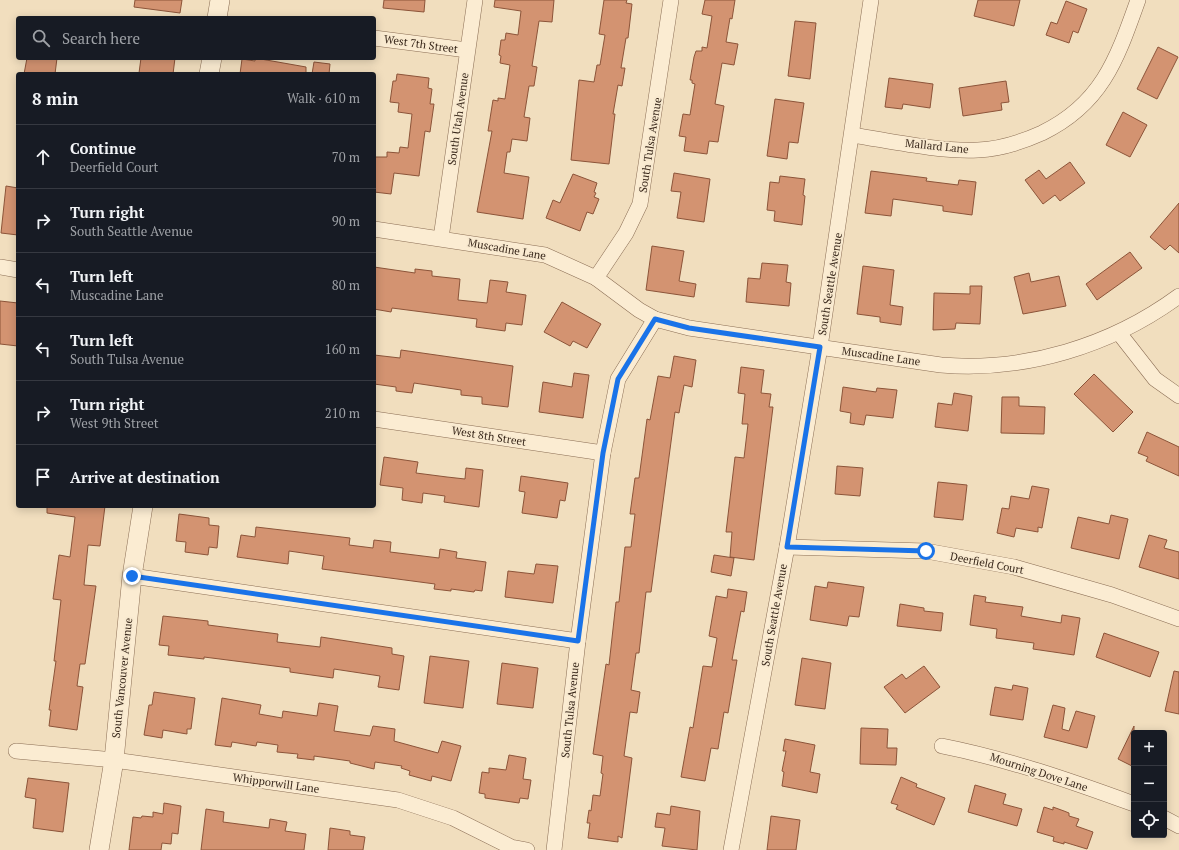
<!DOCTYPE html>
<html lang="en">
<head>
<meta charset="utf-8">
<style>
	body { margin:0; font-family:"PT Serif",serif; background:#20242c; color:#f1f3f6 }
	.controls { position:absolute; right:12px; bottom:12px; display:grid; overflow:hidden; border-radius:4px; box-shadow:0 2px 10px #0003 }
	.controls button { width:36px; height:36px; display:grid; place-items:center; padding:0; border:0; border-bottom:1px solid #363941; background:#171b24; color:#f1f3f6; font:20px sans-serif }
	.stop { position:absolute; width:12px; height:12px; margin:-9px; border:3px solid #1a73e8; border-radius:50%; background:#fff }
	.stop.end { background:#1a73e8; border-color:#fff; box-shadow:0 1px 4px #0008 }
	.list { margin:0; padding:0; list-style:none }
	h2 { display:flex; justify-content:space-between; align-items:center; height:52px; margin:0; padding:0 16px; font-size:17px }
	h2 small { font-size:13px; font-weight:400; color:#9ea1a6 }
	.list li { display:grid; grid-template-columns:26px 1fr auto; gap:12px; align-items:center; box-sizing:border-box; height:64px; padding:0 16px; border-top:1px solid #363941 }
	.list b { display:block; font-size:15px; white-space:nowrap }
	.list p { margin:0; font-size:13px; white-space:nowrap; color:#9ea1a6 }
	.list em { font-size:13px; font-style:normal; color:#9ea1a6 }
	.icon { flex:none; width:22px; height:22px; fill:none; stroke:currentColor; stroke-width:2; stroke-linecap:round; stroke-linejoin:round }
	.map { position:relative; flex:none; width:1179px; height:850px; overflow:hidden }
	.search { position:absolute; background:#171b24; box-shadow:0 2px 10px #0003; left:16px; top:16px; width:360px; height:44px; display:flex; align-items:center; gap:10px; box-sizing:border-box; padding:0 14px; border-radius:4px; color:#9ea1a6; font-size:15px }
	.panel { position:absolute; background:#171b24; box-shadow:0 2px 10px #0003; left:16px; top:72px; width:360px; height:436px; border-radius:4px }
	.map>svg:first-child { display:block }
</style>
</head>
<body>
<div class="map">
<svg width="1179" height="850" viewBox="0 0 1179 850">
	<rect width="100%" height="100%" fill="#f1debe"/>
	<g fill="#d39371" stroke="#8c5439">
		<path d="M 135,0 L 182,0 L 180,13 L 134,7 Z"/>
		<path d="M 384,0 L 425,0 L 424,12 L 383,8 Z"/>
		<path d="M 495,0 L 554,0 L 552,22 L 539,21 L 532,66 L 537,67 L 534,86 L 529,86 L 524,117 L 530,118 L 527,141 L 512,139 L 510,152 L 507,152 L 504,173 L 529,177 L 523,219 L 477,212 L 492,131 L 488,131 L 493,100 L 498,101 L 498,98 L 505,99 L 510,65 L 500,63 L 501,56 L 499,55 L 501,40 L 505,40 L 506,33 L 518,35 L 521,11 L 494,7 Z"/>
		<path d="M 604,0 L 627,0 L 626,3 L 632,4 L 628,38 L 626,38 L 621,68 L 625,68 L 622,86 L 618,85 L 613,114 L 615,114 L 609,164 L 571,160 L 579,80 L 594,82 L 597,65 L 600,65 L 605,35 L 599,34 Z"/>
		<path d="M 705,0 L 735,0 L 732,19 L 730,18 L 726,42 L 738,44 L 734,65 L 722,63 L 715,104 L 724,106 L 718,142 L 709,141 L 707,154 L 684,151 L 686,137 L 679,136 L 683,114 L 690,115 L 695,84 L 692,83 L 692,80 L 690,80 L 694,57 L 696,51 L 702,51 L 702,47 L 707,48 L 712,16 L 702,14 Z"/>
		<path d="M 978,0 L 1020,0 L 1014,26 L 974,16 Z"/>
		<path d="M 1066,1 L 1087,9 L 1078,33 L 1073,31 L 1069,43 L 1046,35 L 1051,22 L 1057,24 Z"/>
		<path d="M 795,21 L 816,23 L 810,79 L 788,76 Z"/>
		<path d="M 1158,47 L 1178,57 L 1157,99 L 1137,89 Z"/>
		<path d="M 27,58 L 57,58 L 55,74 L 24,74 Z"/>
		<path d="M 141,58 L 175,58 L 173,74 L 139,73 Z"/>
		<path d="M 255,58 L 306,67 L 306,74 L 240,74 L 242,59 L 255,61 Z"/>
		<path d="M 314,62 L 330,64 L 329,74 L 312,74 Z"/>
		<path d="M 397,74 L 429,78 L 428,88 L 432,89 L 430,104 L 434,104 L 430,132 L 425,131 L 419,176 L 394,173 L 391,194 L 374,192 L 374,157 L 387,157 L 387,152 L 399,153 L 400,147 L 408,148 L 412,114 L 398,112 L 399,103 L 390,102 L 393,81 L 396,81 Z"/>
		<path d="M 889,78 L 933,84 L 930,108 L 903,104 L 902,109 L 885,107 Z"/>
		<path d="M 1006,81 L 1009,102 L 1001,103 L 1002,110 L 963,116 L 959,88 Z"/>
		<path d="M 775,99 L 804,103 L 798,143 L 789,142 L 787,159 L 767,156 Z"/>
		<path d="M 1123,112 L 1147,125 L 1130,157 L 1106,145 Z"/>
		<path d="M 1070,162 L 1085,183 L 1060,201 L 1055,195 L 1043,204 L 1025,180 L 1039,170 L 1046,179 Z"/>
		<path d="M 871,171 L 927,178 L 926,181 L 958,185 L 959,180 L 976,182 L 972,215 L 943,211 L 943,206 L 893,199 L 891,216 L 865,213 Z"/>
		<path d="M 674,173 L 710,179 L 704,222 L 677,218 L 681,192 L 671,191 Z"/>
		<path d="M 573,174 L 597,183 L 594,192 L 596,193 L 594,197 L 599,199 L 593,214 L 587,212 L 580,231 L 546,218 L 553,200 L 560,203 Z"/>
		<path d="M 780,176 L 805,179 L 803,195 L 805,196 L 802,225 L 774,221 L 775,211 L 767,210 L 770,182 L 779,183 Z"/>
		<path d="M 6,186 L 18,188 L 18,235 L 1,233 Z"/>
		<path d="M 1179,203 L 1179,253 L 1170,245 L 1165,250 L 1150,237 Z"/>
		<path d="M 652,246 L 684,251 L 679,281 L 696,284 L 694,297 L 646,290 Z"/>
		<path d="M 1130,252 L 1142,268 L 1097,300 L 1086,284 Z"/>
		<path d="M 762,263 L 788,265 L 786,282 L 791,283 L 789,306 L 746,302 L 748,278 L 760,279 Z"/>
		<path d="M 863,266 L 894,270 L 890,305 L 903,307 L 901,325 L 880,322 L 880,317 L 857,314 Z"/>
		<path d="M 374,267 L 415,273 L 415,269 L 432,271 L 432,276 L 460,279 L 458,300 L 487,303 L 490,280 L 508,282 L 506,292 L 526,295 L 522,325 L 506,323 L 505,331 L 476,327 L 477,319 L 392,308 L 391,312 L 374,309 Z"/>
		<path d="M 1029,273 L 1031,282 L 1059,276 L 1066,306 L 1023,314 L 1014,277 Z"/>
		<path d="M 970,286 L 982,286 L 980,324 L 956,323 L 955,329 L 933,330 L 934,293 L 970,294 Z"/>
		<path d="M 0,301 L 18,303 L 18,346 L 0,344 Z"/>
		<path d="M 562,302 L 601,324 L 587,348 L 573,341 L 570,346 L 544,332 Z"/>
		<path d="M 401,350 L 513,366 L 508,407 L 482,404 L 482,397 L 461,395 L 461,390 L 414,383 L 412,393 L 396,391 L 396,387 L 374,384 L 374,355 L 400,358 Z"/>
		<path d="M 674,356 L 696,360 L 692,387 L 684,385 L 679,413 L 675,412 L 651,592 L 646,592 L 639,653 L 636,653 L 631,690 L 640,692 L 637,713 L 630,712 L 624,756 L 632,758 L 622,838 L 618,836 L 618,842 L 588,838 L 590,823 L 587,823 L 589,810 L 591,811 L 593,795 L 600,796 L 603,774 L 601,773 L 603,756 L 593,754 L 606,664 L 609,665 L 616,602 L 619,602 L 625,547 L 631,547 L 635,514 L 630,514 L 635,478 L 639,478 L 647,419 L 650,420 L 658,376 L 670,378 Z"/>
		<path d="M 741,367 L 764,370 L 761,393 L 771,394 L 769,407 L 773,407 L 754,560 L 730,557 L 732,532 L 726,532 L 735,457 L 744,458 L 748,424 L 742,424 L 745,394 L 738,393 Z"/>
		<path d="M 574,373 L 589,375 L 583,418 L 539,412 L 543,382 L 572,387 Z"/>
		<path d="M 1094,374 L 1133,412 L 1113,432 L 1074,394 Z"/>
		<path d="M 843,387 L 876,392 L 877,388 L 897,390 L 893,418 L 866,415 L 864,425 L 850,423 L 851,413 L 840,411 Z"/>
		<path d="M 954,393 L 972,396 L 968,431 L 935,427 L 938,403 L 952,405 Z"/>
		<path d="M 1002,397 L 1019,397 L 1019,406 L 1045,407 L 1044,434 L 1001,433 Z"/>
		<path d="M 1147,432 L 1179,447 L 1179,476 L 1146,461 L 1148,457 L 1138,453 Z"/>
		<path d="M 384,457 L 418,462 L 416,473 L 447,477 L 465,479 L 466,468 L 483,470 L 479,507 L 444,502 L 445,496 L 423,493 L 422,503 L 402,500 L 403,488 L 380,485 Z"/>
		<path d="M 837,466 L 863,468 L 860,496 L 835,494 Z"/>
		<path d="M 521,476 L 568,483 L 565,501 L 560,500 L 557,518 L 522,513 L 525,492 L 519,491 Z"/>
		<path d="M 938,482 L 967,485 L 963,520 L 934,517 Z"/>
		<path d="M 1032,486 L 1049,489 L 1042,528 L 1038,527 L 1038,532 L 1016,528 L 1014,537 L 997,533 L 1002,508 L 1009,509 L 1011,496 L 1029,499 Z"/>
		<path d="M 47,506 L 105,506 L 100,546 L 88,545 L 84,585 L 96,586 L 85,664 L 80,664 L 77,686 L 83,687 L 77,730 L 49,726 L 51,710 L 49,710 L 56,661 L 54,661 L 61,600 L 53,599 L 59,555 L 70,557 L 75,517 L 47,513 Z"/>
		<path d="M 179,514 L 209,518 L 209,525 L 219,526 L 217,548 L 209,547 L 208,555 L 185,552 L 186,542 L 176,541 Z"/>
		<path d="M 1111,515 L 1128,519 L 1119,559 L 1071,548 L 1078,517 L 1109,524 Z"/>
		<path d="M 256,527 L 350,538 L 349,545 L 373,548 L 374,540 L 391,542 L 390,552 L 439,558 L 440,549 L 457,552 L 456,558 L 486,562 L 482,591 L 475,590 L 474,592 L 451,589 L 451,591 L 434,589 L 435,584 L 322,569 L 324,556 L 289,551 L 288,564 L 237,557 L 241,535 L 255,537 Z"/>
		<path d="M 1149,535 L 1167,540 L 1164,548 L 1179,552 L 1179,579 L 1139,567 Z"/>
		<path d="M 714,555 L 734,558 L 731,576 L 711,572 Z"/>
		<path d="M 536,564 L 558,566 L 553,603 L 505,597 L 508,571 L 534,574 Z"/>
		<path d="M 828,582 L 864,587 L 859,617 L 849,616 L 847,626 L 810,620 L 815,586 L 827,588 Z"/>
		<path d="M 728,589 L 747,592 L 744,612 L 741,611 L 732,660 L 737,660 L 728,713 L 724,712 L 718,749 L 711,748 L 705,781 L 681,777 L 690,727 L 693,728 L 703,666 L 712,667 L 717,638 L 709,636 L 716,596 L 727,598 Z"/>
		<path d="M 974,595 L 986,597 L 985,602 L 1023,607 L 1021,616 L 1061,623 L 1062,615 L 1080,618 L 1074,655 L 1033,649 L 1034,643 L 996,638 L 997,629 L 970,625 Z"/>
		<path d="M 900,604 L 924,608 L 924,611 L 943,613 L 941,631 L 897,626 Z"/>
		<path d="M 163,616 L 208,621 L 208,625 L 278,634 L 277,642 L 320,647 L 321,637 L 392,648 L 392,654 L 404,656 L 399,690 L 378,687 L 380,676 L 334,669 L 333,678 L 290,672 L 290,668 L 204,657 L 204,659 L 168,655 L 169,646 L 159,645 Z"/>
		<path d="M 1104,633 L 1159,652 L 1150,677 L 1096,657 Z"/>
		<path d="M 430,656 L 469,661 L 463,708 L 424,703 Z"/>
		<path d="M 802,658 L 831,663 L 825,709 L 795,705 Z"/>
		<path d="M 502,663 L 538,668 L 533,708 L 497,704 Z"/>
		<path d="M 924,666 L 940,687 L 905,713 L 884,687 L 902,674 L 906,679 Z"/>
		<path d="M 1174,671 L 1179,672 L 1179,714 L 1165,711 Z"/>
		<path d="M 1013,685 L 1028,688 L 1023,720 L 990,715 L 995,687 L 1012,690 Z"/>
		<path d="M 154,692 L 195,698 L 191,729 L 187,729 L 187,734 L 163,730 L 162,738 L 144,735 L 149,705 L 152,705 Z"/>
		<path d="M 222,698 L 261,705 L 259,714 L 282,718 L 283,711 L 317,716 L 319,703 L 338,706 L 334,731 L 370,736 L 373,726 L 395,729 L 394,741 L 438,753 L 442,741 L 461,746 L 451,781 L 432,776 L 431,781 L 409,775 L 410,771 L 401,768 L 402,766 L 375,762 L 374,769 L 350,763 L 350,761 L 314,756 L 314,760 L 297,758 L 298,754 L 277,752 L 278,745 L 257,742 L 256,746 L 232,742 L 231,747 L 215,745 Z"/>
		<path d="M 1053,705 L 1065,708 L 1062,729 L 1069,731 L 1076,711 L 1095,716 L 1087,748 L 1044,737 Z"/>
		<path d="M 1134,726 L 1134,767 L 1118,759 Z"/>
		<path d="M 861,728 L 888,729 L 887,748 L 897,748 L 896,765 L 860,764 Z"/>
		<path d="M 785,739 L 815,745 L 810,772 L 820,774 L 817,793 L 782,786 L 784,772 L 782,771 L 786,751 L 783,751 Z"/>
		<path d="M 509,755 L 526,758 L 523,779 L 531,780 L 528,799 L 520,798 L 519,803 L 485,798 L 485,794 L 479,793 L 482,772 L 489,773 L 489,768 L 506,770 Z"/>
		<path d="M 901,777 L 917,784 L 916,787 L 945,798 L 934,825 L 896,809 L 898,805 L 891,803 Z"/>
		<path d="M 28,778 L 69,783 L 63,832 L 33,828 L 36,799 L 25,797 Z"/>
		<path d="M 975,785 L 1006,794 L 1003,804 L 1022,809 L 1017,826 L 968,812 Z"/>
		<path d="M 164,803 L 181,806 L 178,834 L 172,833 L 171,844 L 162,843 L 161,850 L 129,850 L 133,817 L 141,818 L 142,816 L 153,817 L 153,812 L 163,814 Z"/>
		<path d="M 671,806 L 700,811 L 697,850 L 662,846 L 665,828 L 655,827 L 657,813 L 670,815 Z"/>
		<path d="M 1044,807 L 1053,810 L 1053,807 L 1064,811 L 1069,813 L 1069,816 L 1079,819 L 1076,826 L 1093,832 L 1087,849 L 1064,842 L 1064,844 L 1053,841 L 1054,837 L 1037,832 Z"/>
		<path d="M 206,809 L 224,812 L 223,822 L 269,828 L 270,819 L 287,822 L 285,831 L 306,834 L 304,850 L 201,850 Z"/>
		<path d="M 771,816 L 800,820 L 796,850 L 767,850 Z"/>
		<path d="M 330,828 L 350,831 L 350,835 L 365,837 L 363,850 L 328,850 Z"/>
	</g>
	<g fill="none" stroke-linecap="round" stroke-linejoin="round">
		<defs>
			<g id="minor">
				<path d="M 374,38 L 467,50"/>
				<path d="M 852,135 C 891,141 939,152 978,150 C 1000,149 1022,142 1042,133 C 1102,104 1117,59 1138,0"/>
				<path d="M 374,229 L 545,255 L 596,278 L 639,310 L 655,319 L 689,328 L 941,365 C 1025,372 1111,346 1179,296"/>
				<path d="M 441,238 L 475,0"/>
				<path d="M 0,267 L 18,270"/>
				<path d="M 596,278 L 626,233 L 640,204 L 671,0"/>
				<path d="M 1119,333 L 1155,379 L 1179,396"/>
				<path d="M 374,419 L 603,453"/>
				<path d="M 787,547 L 926,551 L 1014,567 L 1112,595 L 1179,619"/>
				<path d="M 132,576 L 578,641"/>
				<path d="M 942,746 C 1008,759 1071,781 1134,804"/>
				<path d="M 16,751 L 114,760 L 398,800 L 453,818 L 511,847 L 527,850"/>
				<path d="M 1164,818 L 1179,826"/>
				<path d="M 554,850 L 578,641 L 603,453 L 618,379 L 655,319"/>
				<path d="M 731,850 L 787,547 L 820,347 L 871,0"/>
			</g>
			<g id="tertiary">
				<path d="M 217,18 L 220,0"/>
				<path d="M 209,74 L 212,58"/>
				<path d="M 99,850 L 114,760 L 132,576 L 143,506"/>
			</g>
		</defs>
		<use href="#minor" stroke="#8b6e55" stroke-width="16"/>
		<use href="#tertiary" stroke="#8b6e55" stroke-width="20"/>
		<use href="#minor" stroke="#fbecd2" stroke-width="15"/>
		<use href="#tertiary" stroke="#fbecd2" stroke-width="19"/>
	</g>
	<g fill="none" stroke-linecap="round" stroke-linejoin="round">
		<path stroke="#1a73e8" stroke-width="5" d="M 132,576 L 578,641 L 603,453 L 618,379 L 655,319 L 689,328 L 820,347 L 787,547 L 926,551"/>
	</g>
	<g text-anchor="middle" dominant-baseline="central" stroke-width="3.5" stroke-linejoin="round" paint-order="stroke">
		<g font-size="11" fill="#39281b" stroke="#f8e9cf">
			<text transform="translate(421 44) rotate(8)">West 7th Street</text>
			<text transform="translate(458 119) rotate(-82)">South Utah Avenue</text>
			<text transform="translate(650 145) rotate(-81)">South Tulsa Avenue</text>
			<text transform="translate(937 146) rotate(6)">Mallard Lane</text>
			<text transform="translate(507 249) rotate(10)">Muscadine Lane</text>
			<text transform="translate(830 284) rotate(-81)">South Seattle Avenue</text>
			<text transform="translate(881 356) rotate(8)">Muscadine Lane</text>
			<text transform="translate(489 436) rotate(9)">West 8th Street</text>
			<text transform="translate(987 563) rotate(11)">Deerfield Court</text>
			<text transform="translate(774 615) rotate(-80)">South Seattle Avenue</text>
			<text transform="translate(122 678) rotate(-84)">South Vancouver Avenue</text>
			<text transform="translate(570 710) rotate(-84)">South Tulsa Avenue</text>
			<text transform="translate(1039 772) rotate(18)">Mourning Dove Lane</text>
			<text transform="translate(276 783) rotate(8)">Whipporwill Lane</text>
		</g>
	</g>
</svg>
<div class="controls">
<button>+</button>
<button>−</button>
<button><svg class="icon" aria-label="locate" viewBox="0 0 24 24"><circle cx="12" cy="12" r="6"/><path d="M12 2v4M12 18v4M2 12h4M18 12h4"/></svg></button>
</div>
<div class="stop" style="left:926px;top:551px"></div>
<div class="stop end" style="left:132px;top:576px"></div>
<div class="search"><svg class="icon" aria-label="search" viewBox="0 0 24 24"><circle cx="10" cy="10" r="6"/><path d="M15 15l6 6"/></svg>Search here</div>
<section class="panel">
<h2>8 min<small>Walk · 610 m</small></h2>
<ul class="list">
<li><svg class="icon" aria-label="ahead" viewBox="0 0 24 24"><path d="M12 20V5M6 11l6-6 6 6"/></svg><div><b>Continue</b><p>Deerfield Court</p></div><em>70 m</em></li>
<li><svg class="icon" aria-label="right" viewBox="0 0 24 24"><path d="M7 20v-9h11M14 6l5 5-5 5"/></svg><div><b>Turn right</b><p>South Seattle Avenue</p></div><em>90 m</em></li>
<li><svg class="icon" aria-label="left" viewBox="0 0 24 24"><path d="M17 20v-9H6M10 6l-5 5 5 5"/></svg><div><b>Turn left</b><p>Muscadine Lane</p></div><em>80 m</em></li>
<li><svg class="icon" aria-label="left" viewBox="0 0 24 24"><path d="M17 20v-9H6M10 6l-5 5 5 5"/></svg><div><b>Turn left</b><p>South Tulsa Avenue</p></div><em>160 m</em></li>
<li><svg class="icon" aria-label="right" viewBox="0 0 24 24"><path d="M7 20v-9h11M14 6l5 5-5 5"/></svg><div><b>Turn right</b><p>West 9th Street</p></div><em>210 m</em></li>
<li><svg class="icon" aria-label="arrive" viewBox="0 0 24 24"><path d="M6 21V4h12l-3 4 3 4H6"/></svg><div><b>Arrive at destination</b></div></li>
</ul>
</section>
</div>
</body>
</html>
